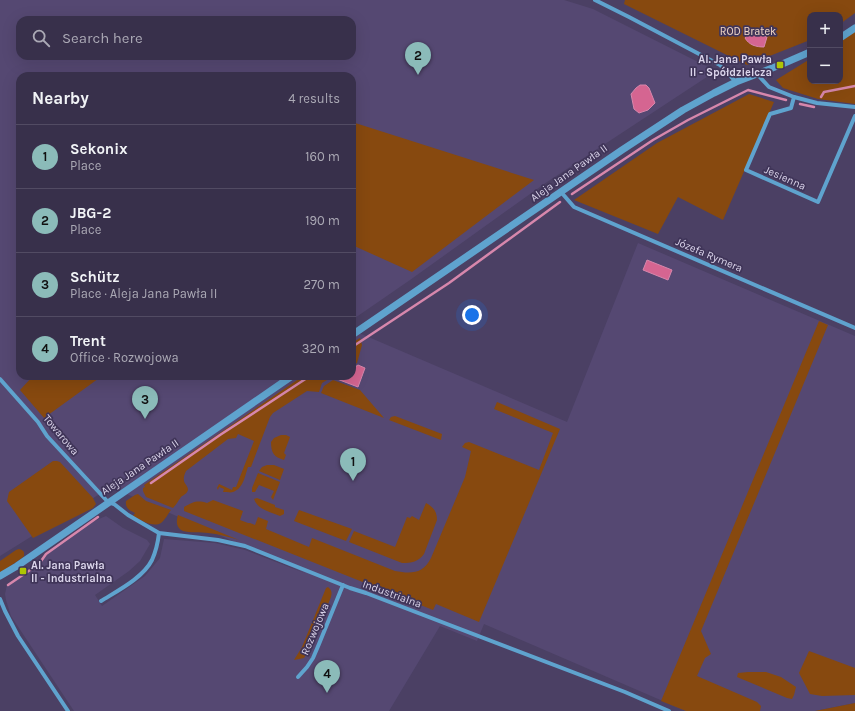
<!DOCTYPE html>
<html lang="en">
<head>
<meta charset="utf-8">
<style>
	body { margin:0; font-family:Karla,sans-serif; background:#3f3852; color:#f1f3f6 }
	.controls { position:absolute; right:12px; top:12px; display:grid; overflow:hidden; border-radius:8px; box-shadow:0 4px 16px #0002 }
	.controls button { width:36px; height:36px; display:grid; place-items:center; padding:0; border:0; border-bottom:1px solid #524b63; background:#38304b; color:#f1f3f6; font:20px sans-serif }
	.you { position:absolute; left:472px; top:315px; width:14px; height:14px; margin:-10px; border:3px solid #fff; border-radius:50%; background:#1a73e8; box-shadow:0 0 0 6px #1a73e833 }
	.badge { display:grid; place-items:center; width:26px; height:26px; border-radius:50%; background:#8bbbb9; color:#111; font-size:13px; font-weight:700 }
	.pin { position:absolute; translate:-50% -33px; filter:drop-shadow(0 1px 2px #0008) }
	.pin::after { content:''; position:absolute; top:21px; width:14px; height:12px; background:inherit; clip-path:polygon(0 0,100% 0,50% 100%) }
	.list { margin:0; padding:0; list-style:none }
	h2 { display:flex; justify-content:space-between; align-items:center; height:52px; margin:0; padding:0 16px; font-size:17px }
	h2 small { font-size:13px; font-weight:400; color:#aba9b5 }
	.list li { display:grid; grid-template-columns:26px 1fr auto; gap:12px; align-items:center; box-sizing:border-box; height:64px; padding:0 16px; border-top:1px solid #524b63 }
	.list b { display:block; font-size:15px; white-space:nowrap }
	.list p { margin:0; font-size:13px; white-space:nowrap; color:#aba9b5 }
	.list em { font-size:13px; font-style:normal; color:#aba9b5 }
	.icon { flex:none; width:22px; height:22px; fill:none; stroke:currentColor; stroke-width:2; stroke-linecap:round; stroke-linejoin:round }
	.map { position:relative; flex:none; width:855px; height:711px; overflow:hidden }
	.search { position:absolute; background:#38304b; box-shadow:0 4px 16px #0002; left:16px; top:16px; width:340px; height:44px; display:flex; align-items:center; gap:10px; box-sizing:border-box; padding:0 14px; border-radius:12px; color:#aba9b5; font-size:15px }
	.panel { position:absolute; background:#38304b; box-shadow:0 4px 16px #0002; left:16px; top:72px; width:340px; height:308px; border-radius:12px }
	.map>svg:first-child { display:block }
</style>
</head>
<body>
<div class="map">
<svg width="855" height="711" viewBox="0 0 855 711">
	<rect width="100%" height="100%" fill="#4b4064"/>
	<path fill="#554872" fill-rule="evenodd" d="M 0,0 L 564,0 L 593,9 L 716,71 L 544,184 L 410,280 L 352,320 L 352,76 L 20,76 L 20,376 L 352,376 L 352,330 L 567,422 L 638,243 L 855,336 L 855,703 L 815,711 L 686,711 L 484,624 L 477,641 L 440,626 L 389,711 L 74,711 L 11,616 L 6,600 L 5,594 L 7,585 L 37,565 L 46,554 L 92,522 L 106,516 L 123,528 L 147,540 L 150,544 L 140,561 L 129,571 L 95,595 L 102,606 L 145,576 L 160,558 L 164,539 L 215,543 L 245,550 L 307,574 L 111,487 L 0,556 ZM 20,20 L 352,20 L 352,56 L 20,56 Z"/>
	<g fill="#87490f">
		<path d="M 625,0 L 855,0 L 855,13 L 840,24 L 840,15 L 810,15 L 810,40 L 747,65 L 624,4 Z"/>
		<path d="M 855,30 L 855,104 L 818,99 L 783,88 L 776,80 L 810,59 L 810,81 L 840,81 L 840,39 Z"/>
		<path d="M 749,94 L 774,102 L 723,220 L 678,197 L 658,234 L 574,200 L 657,143 Z"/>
		<path d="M 352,122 L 534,180 L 412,272 L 352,245 Z"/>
		<path d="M 819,321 L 828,325 L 701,631 L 711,654 L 705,658 L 697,676 L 757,702 L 761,706 L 760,711 L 686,711 L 661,701 Z"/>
		<path d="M 360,338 L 362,345 L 357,363 L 352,366 L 352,343 Z"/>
		<path d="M 33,376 L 102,376 L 44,418 L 20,390 Z"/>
		<path d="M 303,376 L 334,376 L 322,383 L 319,392 L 307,391 L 273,413 L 270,417 L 251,467 L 248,467 C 245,475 244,488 233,492 C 231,493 227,492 223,492 L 224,489 L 219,487 L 218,490 L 217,488 L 219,484 L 232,490 L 233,487 L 236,487 L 254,441 L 238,434 L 236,438 L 228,439 L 186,471 C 180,484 188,483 188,490 C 187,494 183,495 181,497 C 178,501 176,505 173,508 L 146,497 L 143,491 L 143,488 L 145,487 L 144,485 Z"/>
		<path d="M 333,380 L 360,390 L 384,418 L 321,393 L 324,386 Z"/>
		<path d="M 497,402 L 560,429 L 479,622 L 436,604 L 433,610 L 184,511 L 184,507 C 193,502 197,500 207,503 L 213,500 L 243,511 L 240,520 L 248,523 L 250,523 L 255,525 L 258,517 L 268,521 L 266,529 L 309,547 L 312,538 L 395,571 C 411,574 423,574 431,558 L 465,477 L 471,451 L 462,447 L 465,443 L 469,442 L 539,470 L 553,433 L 494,409 Z"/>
		<path d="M 395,416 L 442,434 L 441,440 L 389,420 L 391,417 Z"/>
		<path d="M 281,435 L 286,435 L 290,437 L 284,453 L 286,455 L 284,460 C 274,457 271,453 271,442 L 274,438 Z"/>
		<path d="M 53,461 L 57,461 L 60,462 L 93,498 L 96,504 L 93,508 L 33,538 L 7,501 L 9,492 Z"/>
		<path d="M 267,465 L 274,465 L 284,469 L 280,480 L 259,471 L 262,467 Z"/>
		<path d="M 258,473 L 280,482 L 273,500 L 271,497 L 274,491 L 259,485 L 255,492 L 252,492 L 252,488 Z"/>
		<path d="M 138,494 L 146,501 L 171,510 C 168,514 165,520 161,523 C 153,528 141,520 133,516 L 135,513 C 129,510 125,508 126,501 L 135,495 Z"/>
		<path d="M 257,498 L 275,505 L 275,507 L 284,510 L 284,514 L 280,516 C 271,512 258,510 254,499 Z"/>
		<path d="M 426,503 C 433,507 437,511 437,520 L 424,554 C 418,562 412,563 402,563 L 349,542 L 354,531 L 395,547 L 407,517 L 410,518 L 412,516 L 419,520 Z"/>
		<path d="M 299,510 L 352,529 L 346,541 L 294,521 Z"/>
		<path d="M 178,515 L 239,540 C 229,537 218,534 208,533 C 201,532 189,533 183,531 C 176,528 176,521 178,515 Z"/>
		<path d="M 19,549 L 22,550 L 24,552 L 24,556 L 22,558 L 0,573 L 0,561 L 16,550 Z"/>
		<path d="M 328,587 C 332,590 332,593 331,597 L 310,648 L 304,658 L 294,660 L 302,647 L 326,588 Z"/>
		<path d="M 809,651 L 855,668 L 855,695 L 822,696 L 810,694 L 799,673 Z"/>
		<path d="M 748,672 L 766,672 L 781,677 L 796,687 L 794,695 L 792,699 L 787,698 L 737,677 L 738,673 Z"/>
		<path d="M 855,703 L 855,711 L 815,711 Z"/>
	</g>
	<g fill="#d56591" stroke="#d787ac">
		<path d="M 749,33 L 754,33 L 767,37 L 764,47 C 756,47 749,45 745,38 Z"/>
		<path d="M 640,85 L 646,85 L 649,88 L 655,103 L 648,110 L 639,113 L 634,109 L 631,94 L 636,88 Z"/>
		<path d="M 647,260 L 672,270 L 668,280 L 643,270 Z"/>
		<path d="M 358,365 L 365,368 L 358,387 L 337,379 L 341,376 L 352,376 L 352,369 Z"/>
	</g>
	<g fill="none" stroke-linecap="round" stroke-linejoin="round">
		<g stroke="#d787ac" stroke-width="2.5">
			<path d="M 821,97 L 824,92 L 855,86"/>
			<path d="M 800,104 L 814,107"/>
			<path d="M 572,194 L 653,140 L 688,120 L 748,90 L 786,100"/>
			<path d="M 352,347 L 449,283 L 560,202"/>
			<path d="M 151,483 L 220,435 L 310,376"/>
			<path d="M 8,585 L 39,564 L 46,554 L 98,517"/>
		</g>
		<g stroke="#5fa3ce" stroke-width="4">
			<path d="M 595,0 L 629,17 L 720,65 L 736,82"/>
			<path d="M 757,74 L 769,87 L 794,97 L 817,103 L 855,107"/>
			<path d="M 794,97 L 791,108 L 770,114 L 746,170 L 818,202 L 855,116"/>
			<path d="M 561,192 L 574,207 L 855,328"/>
			<path d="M 0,379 L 38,422 L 47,436 L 108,502 L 114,504 L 128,515 L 159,533 L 218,540 L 245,546 L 350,588 L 366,593 L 625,692 L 669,711"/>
			<path d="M 0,599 L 5,611 L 18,636 L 68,711"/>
			<path d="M 101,601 C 117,591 143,578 152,560 C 156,551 158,542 159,533"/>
			<path d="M 298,677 L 307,667 L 313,658 L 319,644 L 343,585"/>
		</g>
		<g stroke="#5fa3ce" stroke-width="7">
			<path d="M 840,38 L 855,28"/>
			<path d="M 352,335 L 622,150 L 683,110 L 714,93 L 736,82 L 780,65 L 810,52"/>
			<path d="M 0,576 L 17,566 L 292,376"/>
		</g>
	</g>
	<g fill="#afc504" stroke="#403559" stroke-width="1.5">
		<rect x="776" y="61" width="8" height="8" rx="2"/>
		<rect x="19" y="567" width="8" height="8" rx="2"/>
	</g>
	<g text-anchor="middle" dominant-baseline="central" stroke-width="3.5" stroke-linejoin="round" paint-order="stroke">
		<g font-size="11" fill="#f1d8c7" stroke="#403559">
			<text x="748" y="31">ROD Bratek</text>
		</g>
		<g font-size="11" font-weight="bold" fill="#dbd5eb" stroke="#403559" text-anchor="end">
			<text x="772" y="59">Al. Jana Pawła<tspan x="772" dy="13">II - Spółdzielcza</tspan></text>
			<text x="31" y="565" text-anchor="start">Al. Jana Pawła<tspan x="31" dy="13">II - Industrialna</tspan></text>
		</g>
		<g font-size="11" fill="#dbd5eb" stroke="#403559">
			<text transform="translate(569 173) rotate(-35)">Aleja Jana Pawła II</text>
			<text transform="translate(785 178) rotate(24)">Jesienna</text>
			<text transform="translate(709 255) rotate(23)">Józefa Rymera</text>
			<text transform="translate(61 435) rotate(50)">Towarowa</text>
			<text transform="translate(140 467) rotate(-34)">Aleja Jana Pawła II</text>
			<text transform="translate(392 594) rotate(20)">Industrialna</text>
			<text transform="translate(315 629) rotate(-67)">Rozwojowa</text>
		</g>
	</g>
</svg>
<div class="controls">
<button>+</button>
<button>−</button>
</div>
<div class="you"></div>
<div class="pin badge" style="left:353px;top:481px">1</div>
<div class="pin badge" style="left:418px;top:75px">2</div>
<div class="pin badge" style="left:145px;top:419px">3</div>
<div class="pin badge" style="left:327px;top:693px">4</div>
<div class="search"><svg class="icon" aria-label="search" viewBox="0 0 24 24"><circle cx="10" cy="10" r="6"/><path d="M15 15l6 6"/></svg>Search here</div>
<section class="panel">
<h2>Nearby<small>4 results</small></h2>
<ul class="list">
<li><span class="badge">1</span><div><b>Sekonix</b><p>Place</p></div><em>160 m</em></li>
<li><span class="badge">2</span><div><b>JBG-2</b><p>Place</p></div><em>190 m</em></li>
<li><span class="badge">3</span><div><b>Schütz</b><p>Place · Aleja Jana Pawła II</p></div><em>270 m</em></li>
<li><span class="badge">4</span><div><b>Trent</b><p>Office · Rozwojowa</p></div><em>320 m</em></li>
</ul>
</section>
</div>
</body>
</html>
